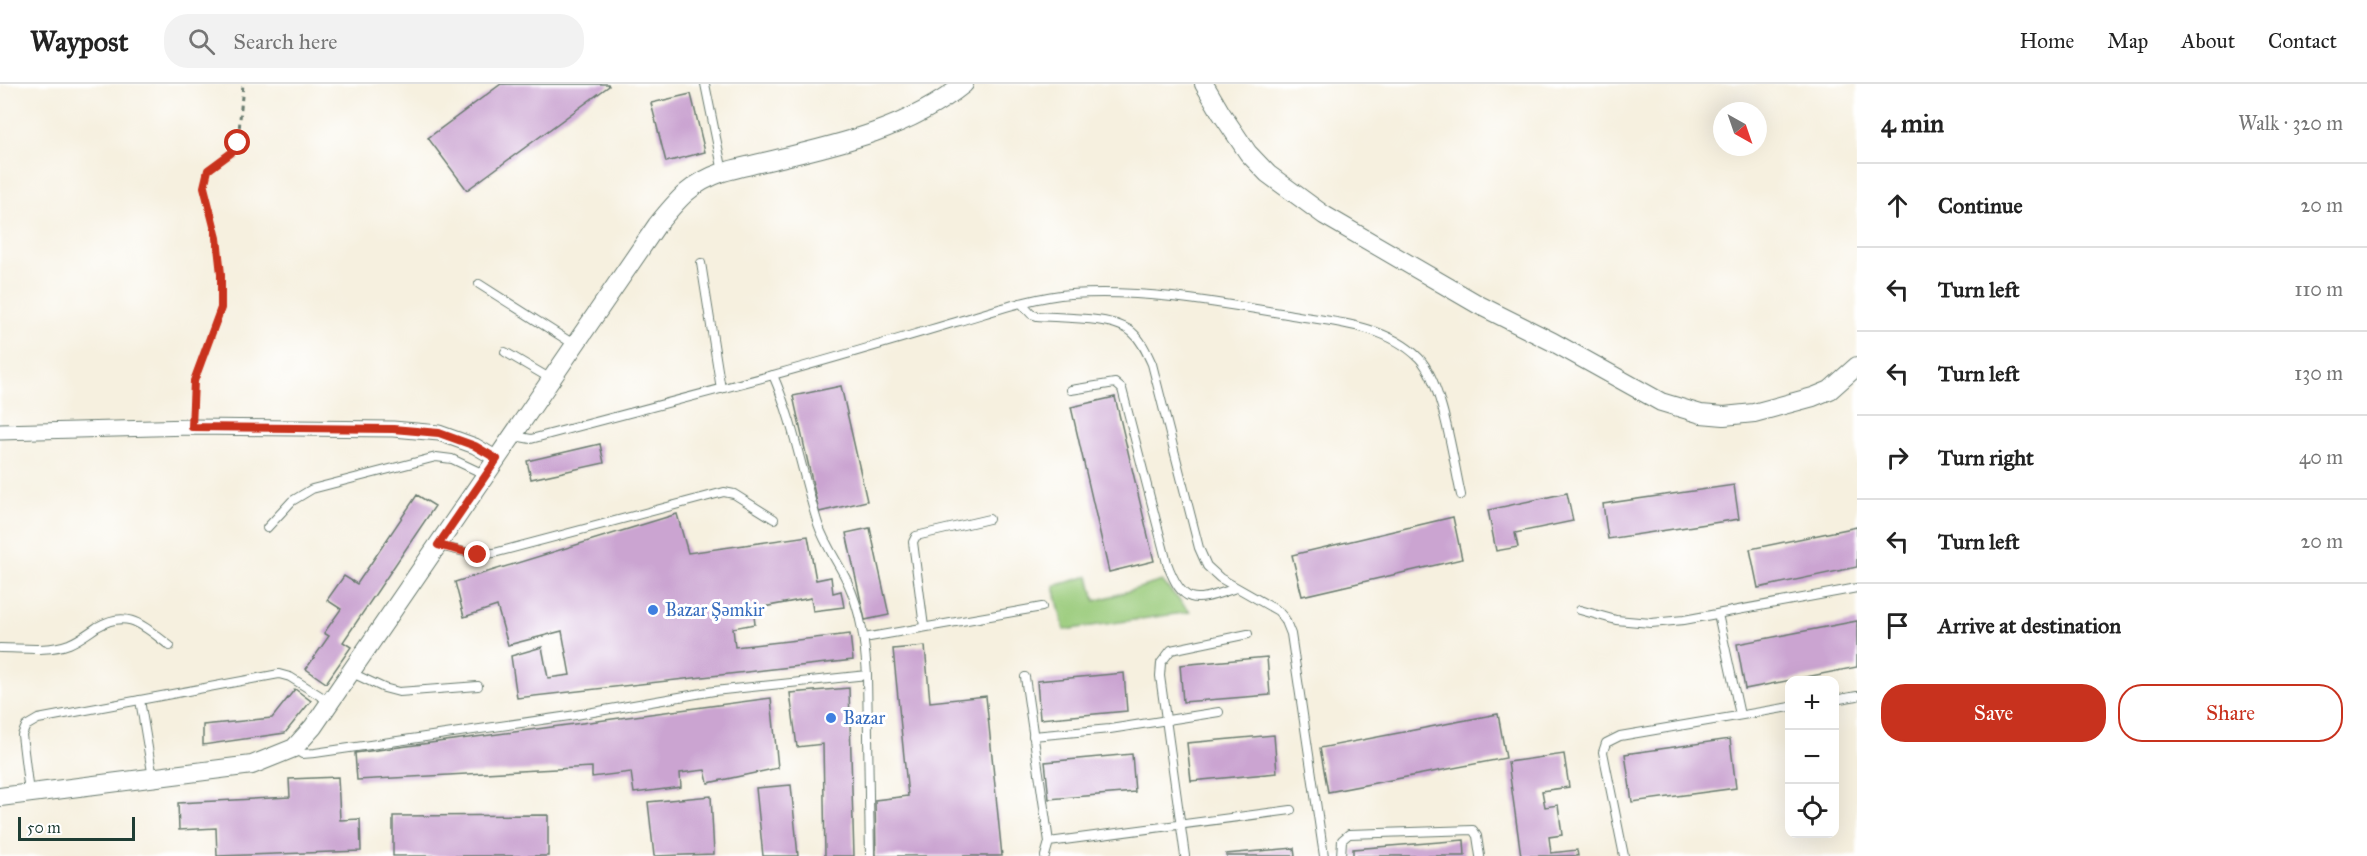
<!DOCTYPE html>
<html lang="en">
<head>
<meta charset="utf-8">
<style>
	body { margin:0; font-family:"IM FELL Great Primer",serif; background:#f2f2f2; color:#222 }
	.controls { position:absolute; right:18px; bottom:18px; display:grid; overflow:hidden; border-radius:12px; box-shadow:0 6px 24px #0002 }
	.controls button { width:54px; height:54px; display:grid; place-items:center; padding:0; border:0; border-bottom:2px solid #e0e0e0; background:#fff; color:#222; font:30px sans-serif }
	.compass { position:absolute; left:1713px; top:18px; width:54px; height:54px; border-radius:50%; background:#fff; box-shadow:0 6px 24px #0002; rotate:140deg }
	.scale { position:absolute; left:18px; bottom:15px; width:117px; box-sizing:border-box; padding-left:6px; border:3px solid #1f3d34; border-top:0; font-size:16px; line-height:21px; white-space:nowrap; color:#1f3d34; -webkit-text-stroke:4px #fff; paint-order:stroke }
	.stop { position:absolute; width:18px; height:18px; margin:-14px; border:4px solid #c8321e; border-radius:50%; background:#fff }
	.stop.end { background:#c8321e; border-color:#fff; box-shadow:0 2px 6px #0008 }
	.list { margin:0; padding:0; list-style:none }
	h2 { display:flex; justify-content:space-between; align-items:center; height:78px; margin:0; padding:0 24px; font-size:26px }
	h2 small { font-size:20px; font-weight:400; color:#767676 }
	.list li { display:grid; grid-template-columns:39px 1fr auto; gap:18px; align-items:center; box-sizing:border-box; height:84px; padding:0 24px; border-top:2px solid #e0e0e0 }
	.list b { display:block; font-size:22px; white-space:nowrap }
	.list em { font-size:20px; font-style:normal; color:#767676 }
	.actions { display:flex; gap:12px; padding:18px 24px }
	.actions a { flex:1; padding:14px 0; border:2px solid #c8321e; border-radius:24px; text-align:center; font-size:21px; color:#c8321e }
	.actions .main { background:#c8321e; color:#fff }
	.icon { flex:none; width:33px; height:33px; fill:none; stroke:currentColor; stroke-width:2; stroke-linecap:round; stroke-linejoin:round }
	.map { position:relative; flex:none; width:1857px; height:772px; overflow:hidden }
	header { display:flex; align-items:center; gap:36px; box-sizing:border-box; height:84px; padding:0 30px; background:#fff; border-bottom:2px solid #e0e0e0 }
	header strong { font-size:28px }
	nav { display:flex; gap:33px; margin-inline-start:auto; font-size:21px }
	.search { width:420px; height:54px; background:#f2f2f2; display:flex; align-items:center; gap:15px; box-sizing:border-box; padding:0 21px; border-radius:24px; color:#767676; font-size:22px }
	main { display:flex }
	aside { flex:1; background:#fff }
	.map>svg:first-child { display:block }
</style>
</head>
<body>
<header>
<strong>Waypost</strong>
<div class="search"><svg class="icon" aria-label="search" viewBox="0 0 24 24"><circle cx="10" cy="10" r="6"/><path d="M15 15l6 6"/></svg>Search here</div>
<nav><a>Home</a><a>Map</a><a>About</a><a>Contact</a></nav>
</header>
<main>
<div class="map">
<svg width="1857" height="772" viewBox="0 0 1857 772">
	<rect width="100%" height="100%" fill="#fff"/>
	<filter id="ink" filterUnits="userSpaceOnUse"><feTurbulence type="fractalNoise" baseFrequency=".0167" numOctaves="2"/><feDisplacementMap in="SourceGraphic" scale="12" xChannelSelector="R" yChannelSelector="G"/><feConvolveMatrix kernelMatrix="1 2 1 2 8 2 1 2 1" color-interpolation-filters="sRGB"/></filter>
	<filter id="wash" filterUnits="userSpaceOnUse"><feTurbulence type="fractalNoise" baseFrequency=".008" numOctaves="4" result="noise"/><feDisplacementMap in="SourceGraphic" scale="24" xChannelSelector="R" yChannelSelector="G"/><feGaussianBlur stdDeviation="1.35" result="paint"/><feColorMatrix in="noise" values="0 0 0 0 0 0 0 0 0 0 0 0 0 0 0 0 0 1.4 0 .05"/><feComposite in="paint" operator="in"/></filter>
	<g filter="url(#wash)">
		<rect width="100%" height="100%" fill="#f6f0df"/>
		<path fill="#9acb7a" stroke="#5c8457" stroke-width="1.5" d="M 1089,492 L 1095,517 L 1162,497 L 1190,528 L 1064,546 L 1054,502 Z"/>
		<g id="blocks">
			<g fill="#cba4d1">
				<path d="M 501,0 L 608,0 L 609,2 L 467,106 L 428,54 Z"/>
				<path d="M 691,10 L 705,68 L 666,78 L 651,19 Z"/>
				<path d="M 841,302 L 867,417 L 819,428 L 793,312 Z"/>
				<path d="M 1115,313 L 1154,477 L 1109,488 L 1071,323 Z"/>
				<path d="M 600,360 L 604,379 L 531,395 L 527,377 Z"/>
				<path d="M 1734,401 L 1739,435 L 1608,455 L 1603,420 Z"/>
				<path d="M 1567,409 L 1573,437 L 1515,449 L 1518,463 L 1496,467 L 1488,426 Z"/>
				<path d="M 417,411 L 435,422 L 343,558 L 351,563 L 326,599 L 306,585 L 329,552 L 324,549 L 341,525 L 327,516 L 344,492 L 357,500 Z"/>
				<path d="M 677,430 L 688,469 L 808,452 L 816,496 L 831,493 L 833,509 L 841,507 L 844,523 L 813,527 L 811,514 L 753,525 L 755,540 L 733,544 L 735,563 L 850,550 L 853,576 L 517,614 L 511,572 L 542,563 L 548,594 L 570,591 L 562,547 L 508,561 L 497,522 L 464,533 L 455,498 Z"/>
				<path d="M 1453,433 L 1462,475 L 1302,512 L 1292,471 Z"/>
				<path d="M 1857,443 L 1857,483 L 1758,504 L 1750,465 Z"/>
				<path d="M 870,444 L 889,531 L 865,536 L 846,449 Z"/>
				<path d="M 1857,537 L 1857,583 L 1745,605 L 1737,560 Z"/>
				<path d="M 925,562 L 930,618 L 986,612 L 1002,772 L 876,772 L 875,716 L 908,712 L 893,565 Z"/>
				<path d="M 1267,573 L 1270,611 L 1183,618 L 1180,581 Z"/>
				<path d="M 1124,589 L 1127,627 L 1040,635 L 1037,597 Z"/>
				<path d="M 849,604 L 854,772 L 825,772 L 823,660 L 797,663 L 790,609 Z"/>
				<path d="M 295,605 L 311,617 L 285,649 L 203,661 L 203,641 L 272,634 Z"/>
				<path d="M 771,614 L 778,684 L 708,699 L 705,686 L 680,689 L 681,703 L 634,709 L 631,688 L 592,693 L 592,683 L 357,696 L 355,669 Z"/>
				<path d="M 1498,630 L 1506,674 L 1328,708 L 1320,664 Z"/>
				<path d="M 1274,651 L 1277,689 L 1191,697 L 1187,659 Z"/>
				<path d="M 1730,655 L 1736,704 L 1632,718 L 1625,670 Z"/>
				<path d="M 1132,670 L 1135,708 L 1049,715 L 1045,678 Z"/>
				<path d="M 1564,670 L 1569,703 L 1542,707 L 1545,723 L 1558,721 L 1562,751 L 1549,753 L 1551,769 L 1577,766 L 1578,772 L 1521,772 L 1508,678 Z"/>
				<path d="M 338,693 L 340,736 L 360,735 L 361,767 L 217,772 L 216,744 L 179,746 L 178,719 L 290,713 L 289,695 Z"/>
				<path d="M 791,701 L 798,772 L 763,772 L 756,704 Z"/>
				<path d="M 711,712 L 714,770 L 654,772 L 648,718 Z"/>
				<path d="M 548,731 L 548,772 L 393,772 L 393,732 Z"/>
				<path d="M 1464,756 L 1465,772 L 1353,772 L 1353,765 Z"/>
				<path d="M 1294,764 L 1295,772 L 1226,772 L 1226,770 Z"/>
			</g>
		</g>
	</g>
	<g filter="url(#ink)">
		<use href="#blocks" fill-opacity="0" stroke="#6a7c70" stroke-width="1.5"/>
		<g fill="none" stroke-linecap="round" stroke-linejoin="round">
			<defs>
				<g id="service">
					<path d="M 705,0 L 723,88"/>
					<path d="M 701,179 L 721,305"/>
					<path d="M 479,200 L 575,261"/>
					<path d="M 1021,219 L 1031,230 L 1037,232 C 1061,234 1115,232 1133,249 C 1142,257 1147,269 1152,280 L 1199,464 L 1207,482 L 1220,494 L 1278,527 L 1285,535 L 1291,550 L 1324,772"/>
					<path d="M 505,268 L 551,295"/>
					<path d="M 773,291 C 835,274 895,256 956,238 C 994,227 1032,213 1071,210 C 1145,205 1219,219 1292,231 C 1335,238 1386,241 1419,274 C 1443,299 1453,376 1461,411"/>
					<path d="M 1071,306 L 1115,299 L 1122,305 L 1167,479 C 1184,525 1196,517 1236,504"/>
					<path d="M 520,353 L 531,355 L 773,291 C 794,339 802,390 818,440 C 825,461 838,478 847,497 C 861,527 865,558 867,591"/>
					<path d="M 267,444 L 292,417 L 312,405 L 436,373 L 452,375 L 486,391"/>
					<path d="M 439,462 L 478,471 L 494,469 L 724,408 L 734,410 L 774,435"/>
					<path d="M 1580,526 L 1616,536 L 1651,539 L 1684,536 L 1857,504"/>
					<path d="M 1718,530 L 1740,631"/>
					<path d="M 924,543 L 913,458 L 916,452 L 989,435"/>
					<path d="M 864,554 L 1042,523"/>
					<path d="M 0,564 C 23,564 47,568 69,560 C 79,556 88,549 97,543 C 129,524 144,543 170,562"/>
					<path d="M 352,589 L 384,604 L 399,608 L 478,602"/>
					<path d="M 1025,593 L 1049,758"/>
					<path d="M 140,616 L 153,694"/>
					<path d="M 1834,616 L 1857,612"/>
					<path d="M 1033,652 L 1110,645 L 1219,628"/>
					<path d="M 295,665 L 302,670 L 315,669 L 576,631 L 714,607 L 867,591 L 870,772"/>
					<path d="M 29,709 L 22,651 L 26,642 L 38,635 L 279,590 L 290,593 L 330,618"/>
					<path d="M 1045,772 L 1049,758 L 1291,726"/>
					<path d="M 1185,772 L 1160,592 L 1161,579 L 1171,566 L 1248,550"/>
					<path d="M 1341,772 L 1342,756 L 1349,750 L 1473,746 L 1477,752 L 1480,772"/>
					<path d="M 1624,772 L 1603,668 L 1606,659 L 1620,652 L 1790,623"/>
				</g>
				<path id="minor" d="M 0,348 L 192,343 L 393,345 L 439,349 L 475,362 L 497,375"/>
				<g id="tertiary">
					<path d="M 1204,0 L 1221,29 L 1248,69 L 1268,90 L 1324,131 L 1479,221 L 1553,258 L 1661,318 L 1701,330 L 1724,332 L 1754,329 L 1813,313 L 1830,306 L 1857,282"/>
					<path d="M 0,713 L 252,681 L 294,664 L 313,643 L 657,141 C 678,115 691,99 723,88 C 806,66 896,55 964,0"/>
				</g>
			</defs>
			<use href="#service" stroke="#6a7c70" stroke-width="10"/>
			<use href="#minor" stroke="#6a7c70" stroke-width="17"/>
			<use href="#tertiary" stroke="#6a7c70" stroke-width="20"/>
			<path stroke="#6a7c70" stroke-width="3" stroke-dasharray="4.5 4.5" stroke-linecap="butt" d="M 193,328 L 194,297 L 221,224 L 221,190 L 217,154 L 204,103 L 208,86 L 231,69 L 238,59 L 243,0"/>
			<use href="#service" stroke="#fff" stroke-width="8"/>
			<use href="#minor" stroke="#fff" stroke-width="15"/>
			<use href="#tertiary" stroke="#fff" stroke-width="18"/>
		</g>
	</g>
	<g fill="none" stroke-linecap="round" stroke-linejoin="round" filter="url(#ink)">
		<path stroke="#c8321e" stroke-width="8" d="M 238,59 L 231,69 L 208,86 L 204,103 L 217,154 L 221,190 L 221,224 L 194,297 L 192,343 L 393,345 L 439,349 L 475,362 L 497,375 L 438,461 L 478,471"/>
	</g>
	<g fill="#3f7fe0" stroke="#fff" stroke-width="2">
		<circle cx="653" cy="526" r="6"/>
		<circle cx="831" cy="634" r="6"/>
	</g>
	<g text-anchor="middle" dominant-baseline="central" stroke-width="6" stroke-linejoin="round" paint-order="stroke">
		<g font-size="18" fill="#366cbe" stroke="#fff" text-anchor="start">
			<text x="665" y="526">Bazar Şəmkir</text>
			<text x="843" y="634">Bazar</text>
		</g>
	</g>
</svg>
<div class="controls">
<button>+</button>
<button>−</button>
<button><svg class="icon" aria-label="locate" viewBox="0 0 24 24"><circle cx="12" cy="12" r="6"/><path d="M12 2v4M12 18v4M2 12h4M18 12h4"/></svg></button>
</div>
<svg class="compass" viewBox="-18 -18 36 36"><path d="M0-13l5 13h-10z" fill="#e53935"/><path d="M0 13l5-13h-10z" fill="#767676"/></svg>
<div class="scale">50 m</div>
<div class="stop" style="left:238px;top:59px"></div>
<div class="stop end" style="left:478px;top:471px"></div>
</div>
<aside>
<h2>4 min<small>Walk · 320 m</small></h2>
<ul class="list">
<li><svg class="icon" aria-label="ahead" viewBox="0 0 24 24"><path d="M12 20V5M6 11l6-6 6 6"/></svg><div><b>Continue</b></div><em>20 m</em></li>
<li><svg class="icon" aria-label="left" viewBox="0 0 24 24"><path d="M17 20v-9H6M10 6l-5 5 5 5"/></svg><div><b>Turn left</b></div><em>110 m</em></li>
<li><svg class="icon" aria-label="left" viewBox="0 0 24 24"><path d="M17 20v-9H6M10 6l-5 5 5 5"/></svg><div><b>Turn left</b></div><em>130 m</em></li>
<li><svg class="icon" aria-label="right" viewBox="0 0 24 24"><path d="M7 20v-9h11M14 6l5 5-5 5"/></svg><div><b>Turn right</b></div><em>40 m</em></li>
<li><svg class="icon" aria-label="left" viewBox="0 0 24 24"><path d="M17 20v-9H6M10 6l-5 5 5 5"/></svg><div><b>Turn left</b></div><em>20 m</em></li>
<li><svg class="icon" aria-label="arrive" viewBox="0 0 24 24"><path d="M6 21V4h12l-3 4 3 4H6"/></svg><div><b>Arrive at destination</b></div></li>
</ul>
<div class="actions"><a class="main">Save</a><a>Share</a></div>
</aside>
</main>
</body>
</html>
